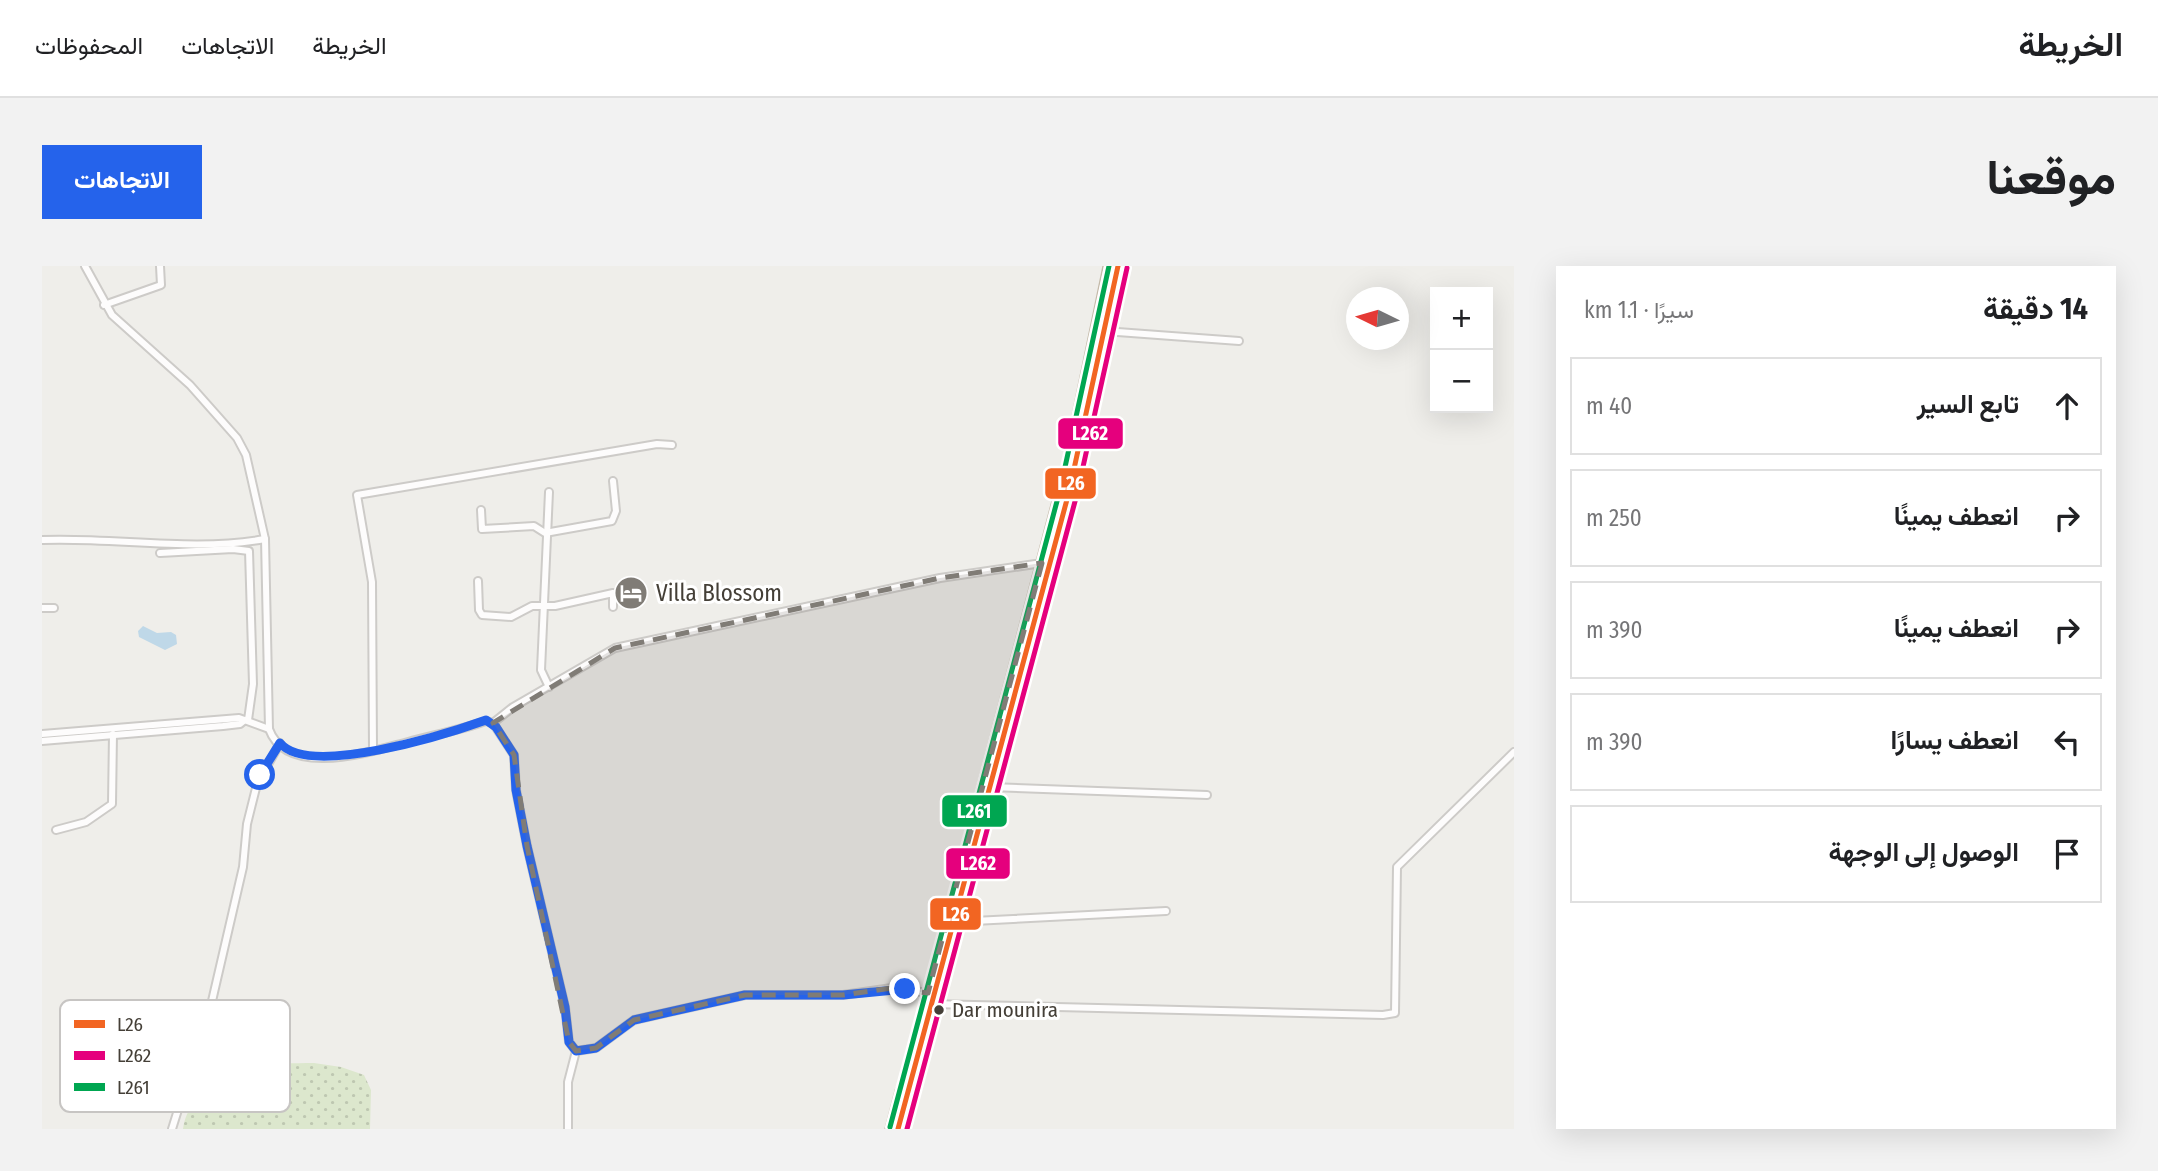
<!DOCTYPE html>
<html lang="ar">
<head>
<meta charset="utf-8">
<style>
	body { margin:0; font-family:"Fira Sans Condensed",Vazirmatn,sans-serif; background:#f2f2f2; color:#202124; direction:rtl }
	.controls { position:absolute; right:21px; top:21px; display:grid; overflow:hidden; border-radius:0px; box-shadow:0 7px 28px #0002 }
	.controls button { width:63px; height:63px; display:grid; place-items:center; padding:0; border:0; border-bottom:2px solid #e0e0e0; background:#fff; color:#202124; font:35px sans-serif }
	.compass { position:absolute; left:1304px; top:21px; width:63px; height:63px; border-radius:50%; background:#fff; box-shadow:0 7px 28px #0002; rotate:275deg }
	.stop { position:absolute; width:21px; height:21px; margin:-16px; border:5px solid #2563eb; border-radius:50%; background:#fff }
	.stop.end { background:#2563eb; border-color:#fff; box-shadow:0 2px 7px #0008 }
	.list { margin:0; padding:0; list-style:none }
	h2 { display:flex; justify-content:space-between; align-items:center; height:91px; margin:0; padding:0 28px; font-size:30px }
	h2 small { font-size:23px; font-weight:400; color:#757577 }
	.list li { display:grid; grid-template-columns:46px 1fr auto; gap:21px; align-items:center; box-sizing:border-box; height:98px; margin:0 14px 14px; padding:0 14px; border:2px solid #e0e0e0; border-radius:0px }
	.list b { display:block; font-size:26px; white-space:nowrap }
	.list em { font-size:23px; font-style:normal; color:#757577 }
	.icon { flex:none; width:38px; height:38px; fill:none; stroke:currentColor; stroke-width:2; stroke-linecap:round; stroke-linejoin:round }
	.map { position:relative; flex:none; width:1472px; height:863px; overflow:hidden; direction:ltr; border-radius:0px }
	header { display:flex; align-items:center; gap:42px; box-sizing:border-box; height:98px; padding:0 35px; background:#fff; border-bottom:2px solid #e0e0e0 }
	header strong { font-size:33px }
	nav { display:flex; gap:38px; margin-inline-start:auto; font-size:24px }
	.intro { display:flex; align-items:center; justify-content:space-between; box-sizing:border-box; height:168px; padding:0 42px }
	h1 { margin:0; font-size:49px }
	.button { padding:18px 32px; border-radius:0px; background:#2563eb; color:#fff; font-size:24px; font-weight:700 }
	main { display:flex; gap:42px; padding:0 42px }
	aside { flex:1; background:#fff; border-radius:0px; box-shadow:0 7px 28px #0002 }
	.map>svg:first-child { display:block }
</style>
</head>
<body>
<header>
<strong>الخريطة</strong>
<nav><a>الخريطة</a><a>الاتجاهات</a><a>المحفوظات</a></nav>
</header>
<div class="intro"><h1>موقعنا</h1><a class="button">الاتجاهات</a></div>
<main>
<aside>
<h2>14 دقيقة<small>سيرًا · 1.1 km</small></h2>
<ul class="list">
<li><svg class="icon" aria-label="ahead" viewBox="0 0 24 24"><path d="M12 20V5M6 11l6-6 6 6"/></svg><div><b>تابع السير</b></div><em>40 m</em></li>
<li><svg class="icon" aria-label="right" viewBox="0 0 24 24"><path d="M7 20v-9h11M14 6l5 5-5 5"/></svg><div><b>انعطف يمينًا</b></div><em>250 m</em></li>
<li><svg class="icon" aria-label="right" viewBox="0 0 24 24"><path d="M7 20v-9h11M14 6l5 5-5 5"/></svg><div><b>انعطف يمينًا</b></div><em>390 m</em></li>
<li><svg class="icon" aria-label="left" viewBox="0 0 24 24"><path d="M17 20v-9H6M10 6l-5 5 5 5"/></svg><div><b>انعطف يسارًا</b></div><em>390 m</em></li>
<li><svg class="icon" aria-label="arrive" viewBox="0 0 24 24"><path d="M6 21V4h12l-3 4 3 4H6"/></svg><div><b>الوصول إلى الوجهة</b></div></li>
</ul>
</aside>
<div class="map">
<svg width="1472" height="863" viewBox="0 0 1472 863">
	<defs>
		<pattern id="park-dots" width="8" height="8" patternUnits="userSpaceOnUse" patternTransform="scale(1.75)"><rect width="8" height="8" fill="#dce7cd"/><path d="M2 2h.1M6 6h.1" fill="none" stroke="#bec7b1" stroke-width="1.8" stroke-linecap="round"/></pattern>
	</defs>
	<rect width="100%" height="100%" fill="#efeeea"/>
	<path fill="url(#park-dots)" d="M 272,797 L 299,801 L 322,809 L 329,824 L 328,863 L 141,863 C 143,848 149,841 157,830 C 185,793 230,798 272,797 Z"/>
	<path fill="#bfd8e8" d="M 101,360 L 115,367 L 129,366 L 134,369 L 135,378 L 123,384 L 97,371 L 96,365 Z"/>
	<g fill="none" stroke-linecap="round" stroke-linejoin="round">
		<defs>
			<g id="minor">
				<path d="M 62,39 L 119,19 L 118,0"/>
				<path d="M 1062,65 L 1197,75"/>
				<path d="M 507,226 L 499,404 L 507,421"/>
				<path d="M 439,244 L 440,263 L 492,260 L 503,267 L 570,255 L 574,245 L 571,215"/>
				<path d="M 223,273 L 227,463 C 245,513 330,485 366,476 C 392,469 418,464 444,455 L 451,457 L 471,441 L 573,382 L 898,312 L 1000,297"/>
				<path d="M 0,274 C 74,271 150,286 223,273 L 204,189 L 195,172 L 148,119 L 70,49 L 43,0"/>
				<path d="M 118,287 L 191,283 L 207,285 L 211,418 L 206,454"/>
				<path d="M 436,315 L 437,344 L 440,349 L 469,351 L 490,340 L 513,340 L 571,327 L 571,341"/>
				<path d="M 0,342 L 12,342"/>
				<path d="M 451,457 L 472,489 L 474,524 L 485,580 L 523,741 L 527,776 L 534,785 L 554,782 L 592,754 L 703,729 L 801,729 L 850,722 L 886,727"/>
				<path d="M 0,468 L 197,452 L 227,463"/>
				<path d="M 0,475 L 181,460 L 198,458 L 203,454"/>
				<path d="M 331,485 L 330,316 L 315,229 L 615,178 L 630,179"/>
				<path d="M 948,521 L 1165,529"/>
				<path d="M 14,564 L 44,556 L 70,538 L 71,468"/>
				<path d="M 912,656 L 1124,645"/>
				<path d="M 889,738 L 1341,749 L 1353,747 L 1355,601 L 1472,486"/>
				<path d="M 130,863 L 170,735 L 201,601 L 205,558 L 215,518 L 238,477"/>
				<path d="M 526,863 L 526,816 L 534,785"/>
			</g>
			<g id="trunk">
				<path d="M 900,675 L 1026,197 L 1067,0"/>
				<path d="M 849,863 L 859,825"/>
				<path d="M 856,863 L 1027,226 L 1076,0"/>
			</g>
		</defs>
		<use href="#minor" stroke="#cdcbc8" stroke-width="10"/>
		<use href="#trunk" stroke="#c4baa9" stroke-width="13"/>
		<use href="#minor" stroke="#fdfcfc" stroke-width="6"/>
		<use href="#trunk" stroke="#ece8e0" stroke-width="10"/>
		<defs>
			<path id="bus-1" d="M 856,863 L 1027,226 L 1076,0"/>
			<path id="bus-2" d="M 865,863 L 1035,228 L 1085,2"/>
			<path id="bus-3" d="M 848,861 L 1018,224 L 1067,0"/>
		</defs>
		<use href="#bus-1" stroke="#fff" stroke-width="10"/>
		<use href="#bus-2" stroke="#fff" stroke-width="10"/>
		<use href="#bus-3" stroke="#fff" stroke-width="10"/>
		<use href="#bus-1" stroke="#f26522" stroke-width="5"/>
		<use href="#bus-2" stroke="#e5007d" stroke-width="5"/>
		<use href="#bus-3" stroke="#00a651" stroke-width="5"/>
	</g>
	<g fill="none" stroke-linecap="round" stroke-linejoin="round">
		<path stroke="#2563eb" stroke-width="9" d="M 218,509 L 238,477 C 267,512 405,468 444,454 L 454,461 L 472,489 L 474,524 L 485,580 L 523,741 L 527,776 L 534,785 L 554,782 L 592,754 L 703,729 L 801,729 L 863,723"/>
	</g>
	<path fill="#807c76" fill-opacity="0.2" stroke="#807c76" stroke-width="5" stroke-dasharray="14 9" stroke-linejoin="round" d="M 1000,297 L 886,727 L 850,722 L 801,729 L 703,729 L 592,754 L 554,782 L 534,785 L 527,776 L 485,580 L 472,489 L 451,457 L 573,382 L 898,312 Z"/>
	<defs>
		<symbol id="hotel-disc" viewBox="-11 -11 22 22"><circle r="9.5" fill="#807c76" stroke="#fff"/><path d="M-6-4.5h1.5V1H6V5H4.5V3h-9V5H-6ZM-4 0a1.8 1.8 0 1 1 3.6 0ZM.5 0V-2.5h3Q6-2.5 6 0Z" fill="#fff"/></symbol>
	</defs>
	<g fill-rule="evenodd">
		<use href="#hotel-disc" x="570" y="308" width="38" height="38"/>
	</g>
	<circle fill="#443f37" stroke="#fff" stroke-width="2.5" cx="897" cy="744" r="6"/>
	<g text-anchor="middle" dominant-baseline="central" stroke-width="6" stroke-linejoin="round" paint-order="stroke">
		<g font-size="21" fill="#443f37" stroke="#fff" text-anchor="start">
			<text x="910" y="744">Dar mounira</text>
		</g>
		<g font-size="23" fill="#443f37" stroke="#fff" text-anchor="start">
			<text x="614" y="327">Villa Blossom</text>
		</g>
	</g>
	<rect x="18" y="734" width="230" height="112" rx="10" fill="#fff" stroke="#c7c5c3" stroke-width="2"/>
	<rect x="32" y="754" width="31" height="8" fill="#f26522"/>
	<rect x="32" y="785" width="31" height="9" fill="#e5007d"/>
	<rect x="32" y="817" width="31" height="8" fill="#00a651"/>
	<g font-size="19" fill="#443f37">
		<text x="75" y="765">L26</text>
		<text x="75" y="796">L262</text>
		<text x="75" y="828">L261</text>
	</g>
	<g stroke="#fff" stroke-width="2.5">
		<rect x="1015" y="151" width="67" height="33" rx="7" fill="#e5007d"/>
		<rect x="1002" y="201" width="53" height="33" rx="7" fill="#f26522"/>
		<rect x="899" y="528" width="67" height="34" rx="7" fill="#00a651"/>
		<rect x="903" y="581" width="66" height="33" rx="7" fill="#e5007d"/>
		<rect x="887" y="631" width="53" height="34" rx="7" fill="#f26522"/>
	</g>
	<g font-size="19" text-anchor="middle" font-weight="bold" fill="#fff">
		<text x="1048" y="174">L262</text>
		<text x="1029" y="224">L26</text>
		<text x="932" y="552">L261</text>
		<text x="936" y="604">L262</text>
		<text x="914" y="655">L26</text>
	</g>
</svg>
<div class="controls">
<button>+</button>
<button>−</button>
</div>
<svg class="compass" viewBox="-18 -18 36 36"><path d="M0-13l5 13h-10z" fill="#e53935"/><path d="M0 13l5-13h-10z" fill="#757577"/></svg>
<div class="stop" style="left:218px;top:509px"></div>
<div class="stop end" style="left:863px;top:723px"></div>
</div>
</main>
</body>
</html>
